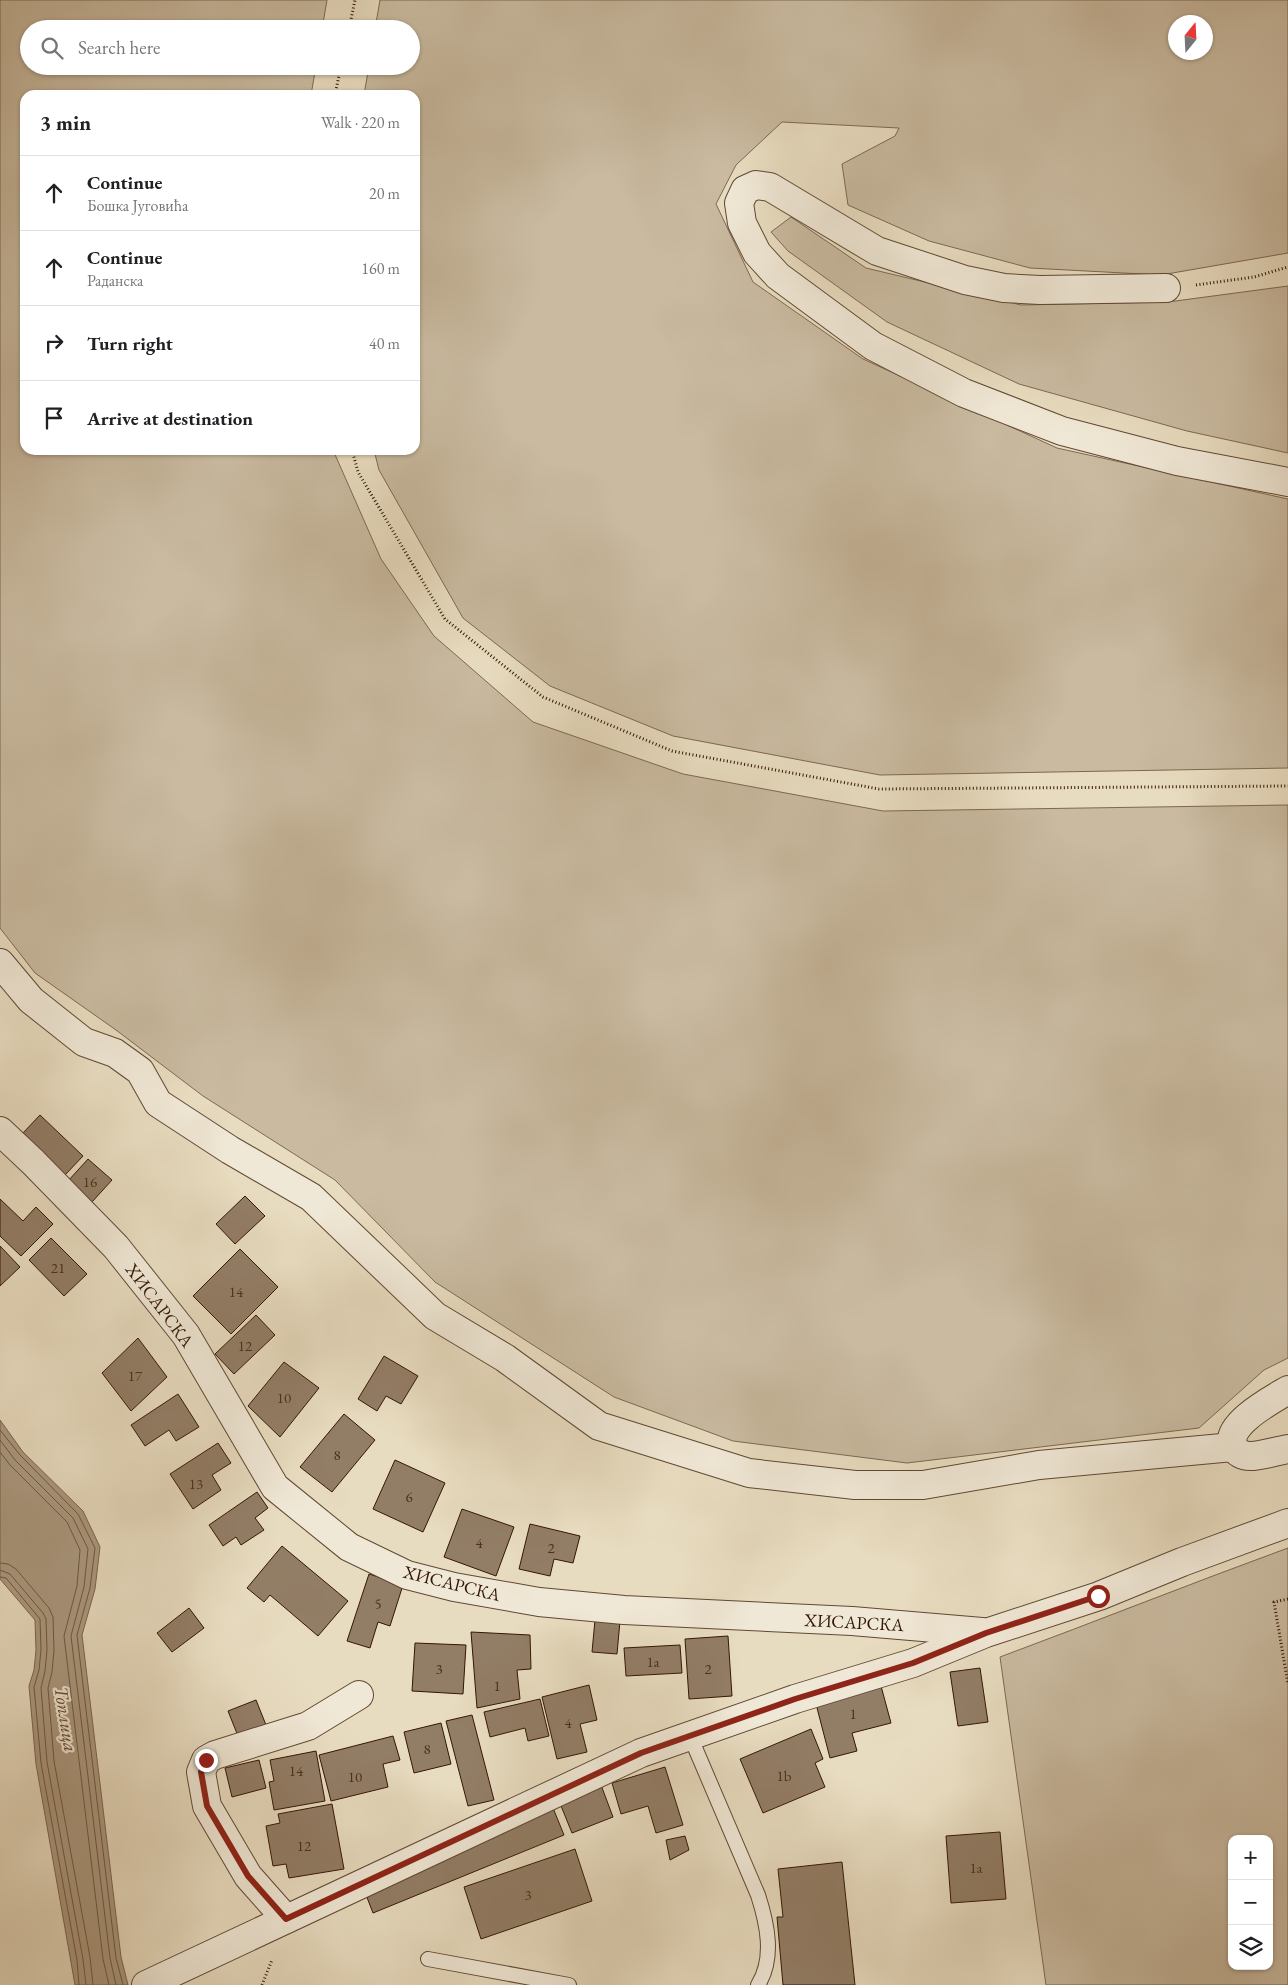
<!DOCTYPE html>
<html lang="en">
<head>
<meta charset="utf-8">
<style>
	body { margin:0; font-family:"EB Garamond",serif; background:#f2f2f2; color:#202124 }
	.controls { position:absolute; right:15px; bottom:15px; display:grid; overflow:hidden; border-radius:10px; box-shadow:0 1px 4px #0004 }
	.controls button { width:45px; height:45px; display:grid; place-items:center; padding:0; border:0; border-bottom:1px solid #e0e0e0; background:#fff; color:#202124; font:25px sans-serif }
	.compass { position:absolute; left:1168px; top:15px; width:45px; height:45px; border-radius:50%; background:#fff; box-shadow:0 1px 4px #0004; rotate:18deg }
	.stop { position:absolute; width:15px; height:15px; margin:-11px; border:4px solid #8f2418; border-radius:50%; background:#fff }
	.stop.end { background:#8f2418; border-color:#fff; box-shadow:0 1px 5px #0008 }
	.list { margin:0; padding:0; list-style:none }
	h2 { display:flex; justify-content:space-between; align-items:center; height:65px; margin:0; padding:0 20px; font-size:21px }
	h2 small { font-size:16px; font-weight:400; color:#757577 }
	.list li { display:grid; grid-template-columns:32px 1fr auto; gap:15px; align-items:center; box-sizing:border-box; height:75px; padding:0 20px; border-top:1px solid #e0e0e0 }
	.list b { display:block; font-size:19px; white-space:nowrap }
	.list p { margin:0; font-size:16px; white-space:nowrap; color:#757577 }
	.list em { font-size:16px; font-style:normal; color:#757577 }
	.icon { flex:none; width:28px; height:28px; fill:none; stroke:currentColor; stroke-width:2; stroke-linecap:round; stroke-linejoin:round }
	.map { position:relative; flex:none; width:1288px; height:1985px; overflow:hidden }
	.search { position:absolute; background:#fff; box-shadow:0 1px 4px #0004; left:20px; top:20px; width:400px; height:55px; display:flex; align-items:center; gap:12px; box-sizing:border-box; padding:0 18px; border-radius:28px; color:#757577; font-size:19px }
	.panel { position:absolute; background:#fff; box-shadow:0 1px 4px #0004; left:20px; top:90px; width:400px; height:365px; border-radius:15px }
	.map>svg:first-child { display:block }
</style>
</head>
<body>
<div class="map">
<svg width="1288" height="1985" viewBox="0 0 1288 1985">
	<rect width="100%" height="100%" fill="#e8dcc0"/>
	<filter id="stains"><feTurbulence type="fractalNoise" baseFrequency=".004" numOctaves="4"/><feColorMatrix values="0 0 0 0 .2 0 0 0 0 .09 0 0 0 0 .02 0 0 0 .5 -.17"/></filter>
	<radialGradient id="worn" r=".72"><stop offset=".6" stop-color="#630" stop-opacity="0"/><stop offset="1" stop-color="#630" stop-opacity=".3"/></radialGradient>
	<g fill="#c9baa0" stroke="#7e6852" fill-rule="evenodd">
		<path d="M 0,0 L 327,0 L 322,29 L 29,29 L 29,66 L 316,66 L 311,95 L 25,95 L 25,450 L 333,450 L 381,559 L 434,636 L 533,722 L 683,774 L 883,811 L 1288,805 L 1288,1358 L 1264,1370 L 1199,1428 L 907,1463 L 733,1441 L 614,1397 L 435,1282 L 335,1180 L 203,1096 L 116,1030 L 35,973 L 0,928 Z"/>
		<path d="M 380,0 L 1288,0 L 1288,253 L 1161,275 L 1030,268 L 929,241 L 848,205 L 842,164 L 895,136 L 899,128 L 782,122 L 736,165 L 716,204 L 753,282 L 863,359 L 1057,448 L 1288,499 L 1288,768 L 880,775 L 673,736 L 550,686 L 463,618 L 379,470 L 374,450 L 415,450 L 415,95 L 364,95 L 369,66 L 411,66 L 411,29 L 375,29 ZM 1176,22 L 1206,22 L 1206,52 L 1176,52 Z"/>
		<path d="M 791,217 L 866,268 L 1021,305 L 1168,302 L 1288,286 L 1288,453 L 1187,431 L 1019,384 L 887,322 L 788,251 L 771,232 Z"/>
		<path d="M 1288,1548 L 1288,1985 L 1046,1985 L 1000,1657 C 1097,1621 1192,1583 1288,1548 ZM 1232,1839 L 1269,1839 L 1269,1966 L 1232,1966 Z"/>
	</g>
	<path fill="#ab9980" stroke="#7b654e" d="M 0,1420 L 23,1452 L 83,1511 L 100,1547 L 95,1589 L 82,1635 L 121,1957 L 128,1985 L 75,1985 L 36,1764 L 29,1686 L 34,1670 L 36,1650 L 35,1620 L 0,1579 Z"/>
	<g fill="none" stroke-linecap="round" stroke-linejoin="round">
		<g stroke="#705842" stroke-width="1">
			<path d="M 0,1430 L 20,1455 L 78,1514 L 95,1548 L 90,1588 L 77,1635 L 116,1958 L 123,1985"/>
			<path d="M 0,1440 L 15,1460 L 73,1518 L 88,1549 L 84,1587 L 71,1636 L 110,1958 L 116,1985"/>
			<path d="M 0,1452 L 10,1465 L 67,1522 L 80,1550 L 77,1586 L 64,1636 L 103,1959 L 109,1985"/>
			<path d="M 0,1563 L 8,1564 L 16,1569 L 49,1608 L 53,1617 L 54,1651 L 52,1672 L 48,1688 L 54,1761 L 90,1957 L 93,1985"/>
			<path d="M 0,1570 L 10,1574 L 43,1613 L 46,1619 L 47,1650 L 45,1671 L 41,1688 L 47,1762 L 83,1959 L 86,1985"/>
			<path d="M 0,1577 L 6,1578 L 40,1619 L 41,1650 L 39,1670 L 34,1687 L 41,1763 L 77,1960 L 79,1985"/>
		</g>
	</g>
	<g fill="#927d66" stroke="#341604">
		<path d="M 40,1115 L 83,1156 L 65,1175 L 22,1134 Z"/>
		<path d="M 88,1159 L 112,1180 L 92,1202 L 68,1181 Z"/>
		<path d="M 245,1196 L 265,1216 L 235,1244 L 216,1224 Z"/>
		<path d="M 0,1199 L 23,1221 L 36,1207 L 53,1224 L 21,1256 L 0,1236 Z"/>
		<path d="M 51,1238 L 87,1274 L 64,1296 L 29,1260 Z"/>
		<path d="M 0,1246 L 20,1267 L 0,1286 Z"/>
		<path d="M 240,1249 L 278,1287 L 231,1334 L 193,1296 Z"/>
		<path d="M 256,1315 L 275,1335 L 234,1374 L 215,1354 Z"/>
		<path d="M 138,1338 L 167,1377 L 131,1411 L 102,1373 Z"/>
		<path d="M 384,1356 L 418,1376 L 401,1404 L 386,1396 L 377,1411 L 358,1399 Z"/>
		<path d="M 284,1362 L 319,1388 L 280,1437 L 248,1406 Z"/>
		<path d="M 178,1394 L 199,1427 L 176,1441 L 169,1430 L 145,1446 L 131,1425 Z"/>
		<path d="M 344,1414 L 375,1440 L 332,1492 L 300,1467 Z"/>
		<path d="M 218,1443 L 231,1463 L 212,1475 L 221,1490 L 193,1509 L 170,1474 Z"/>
		<path d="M 395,1460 L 445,1483 L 423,1532 L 373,1509 Z"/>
		<path d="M 257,1492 L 268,1508 L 255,1518 L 264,1530 L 241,1545 L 236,1537 L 223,1546 L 209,1525 Z"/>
		<path d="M 462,1509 L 514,1527 L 496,1576 L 444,1557 Z"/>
		<path d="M 530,1524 L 580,1536 L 573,1563 L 554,1559 L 550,1576 L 519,1569 Z"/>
		<path d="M 282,1546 L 348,1601 L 318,1636 L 270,1595 L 264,1602 L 247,1588 Z"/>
		<path d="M 369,1574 L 403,1585 L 390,1626 L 378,1622 L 370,1648 L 347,1641 Z"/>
		<path d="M 189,1608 L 204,1628 L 172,1652 L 157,1633 Z"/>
		<path d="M 595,1620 L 620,1621 L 617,1654 L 592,1652 Z"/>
		<path d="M 471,1632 L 530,1635 L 531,1669 L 517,1670 L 520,1699 L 477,1708 Z"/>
		<path d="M 728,1636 L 732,1696 L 689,1699 L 685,1639 Z"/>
		<path d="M 415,1643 L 466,1645 L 463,1694 L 412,1691 Z"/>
		<path d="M 680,1645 L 682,1673 L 626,1676 L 624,1648 Z"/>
		<path d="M 980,1668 L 988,1722 L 958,1726 L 950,1672 Z"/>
		<path d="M 589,1685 L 597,1720 L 580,1724 L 587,1752 L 557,1759 L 542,1697 Z"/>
		<path d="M 881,1686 L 891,1723 L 852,1733 L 857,1751 L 830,1758 L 816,1704 Z"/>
		<path d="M 540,1699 L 549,1736 L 528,1741 L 525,1728 L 490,1737 L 484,1712 Z"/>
		<path d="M 256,1700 L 266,1725 L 238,1736 L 228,1711 Z"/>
		<path d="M 472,1715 L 494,1800 L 468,1806 L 446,1721 Z"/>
		<path d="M 441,1723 L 451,1764 L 414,1773 L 404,1732 Z"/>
		<path d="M 811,1729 L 823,1759 L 815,1763 L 825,1787 L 763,1813 L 740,1759 Z"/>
		<path d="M 393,1736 L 400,1760 L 383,1764 L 388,1787 L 331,1801 L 319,1755 Z"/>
		<path d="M 316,1751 L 325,1801 L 274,1810 L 269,1782 L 274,1781 L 270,1760 Z"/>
		<path d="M 259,1760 L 266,1788 L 232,1797 L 225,1768 Z"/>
		<path d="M 665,1767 L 683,1825 L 656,1833 L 648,1806 L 621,1814 L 612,1783 Z"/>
		<path d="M 601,1785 L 613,1817 L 572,1833 L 559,1801 Z"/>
		<path d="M 332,1804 L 344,1869 L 289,1878 L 286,1864 L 273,1866 L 266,1826 L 280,1823 L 278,1814 Z"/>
		<path d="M 553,1808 L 564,1835 L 373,1913 L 363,1887 Z"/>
		<path d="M 1000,1832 L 1006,1899 L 951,1903 L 946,1836 Z"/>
		<path d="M 685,1836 L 689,1850 L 670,1860 L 666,1840 Z"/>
		<path d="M 575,1849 L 592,1901 L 481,1939 L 464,1887 Z"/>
		<path d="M 842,1862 L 855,1985 L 783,1985 L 777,1917 L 783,1917 L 778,1869 Z"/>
	</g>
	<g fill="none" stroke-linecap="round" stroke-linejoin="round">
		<defs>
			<g id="lane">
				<path d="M 690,1736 L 758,1895 C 767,1923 775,1958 758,1985"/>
				<path d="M 428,1959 L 569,1985"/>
			</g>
			<g id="street">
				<path d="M 1166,288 L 1040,290 L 1004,288 L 965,280 L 877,251 L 770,187 L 756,185 L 745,190 L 739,203 L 742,223 L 757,253 L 778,276 L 873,346 L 964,393 L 1062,431 L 1177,461 L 1288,482"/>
				<path d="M 0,963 L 31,1000 L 84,1042 L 115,1053 L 140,1071 L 158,1103 L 230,1150 L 311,1197 L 435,1316 L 505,1358 L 599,1426 L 749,1473 L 855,1485 L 923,1485 L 1039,1465 L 1233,1447"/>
				<path d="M 0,1131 L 33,1162 L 116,1247 L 186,1335 L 275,1487 L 349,1547 L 407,1575 L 454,1587 L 539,1602 L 624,1610 L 852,1621 L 982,1632"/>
				<path d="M 1288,1390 C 1273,1399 1222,1426 1234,1447 C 1237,1453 1243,1456 1250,1456 C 1262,1456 1276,1451 1288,1449"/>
				<path d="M 286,1919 L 248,1876 L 207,1806 L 201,1772 L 206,1760 L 215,1755 L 308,1726 L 359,1695"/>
				<path d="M 146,1985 L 641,1753 L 795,1699 L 913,1663 L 986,1633 L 1099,1596 L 1182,1562 L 1288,1523"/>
			</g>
		</defs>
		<use href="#lane" stroke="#614833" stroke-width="16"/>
		<use href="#street" stroke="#614833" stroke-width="30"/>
		<g stroke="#341604" stroke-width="3" stroke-dasharray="1 2.5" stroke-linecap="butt">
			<path d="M 349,29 L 355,0"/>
			<path d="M 335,95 L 341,66"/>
			<path d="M 1196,285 L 1254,277 L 1288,267"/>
			<path d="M 352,450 L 358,472 L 445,619 L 543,697 L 672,751 L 879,789 L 1288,786"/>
			<path d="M 1288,1599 L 1274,1602 L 1288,1684"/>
			<path d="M 262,1985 L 272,1960"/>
		</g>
		<use href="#lane" stroke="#f0e8d6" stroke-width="14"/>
		<use href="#street" stroke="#f0e8d6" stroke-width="28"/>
	</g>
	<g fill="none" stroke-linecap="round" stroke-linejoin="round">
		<path stroke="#8f2418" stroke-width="6" d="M 206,1760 L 201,1772 L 207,1806 L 248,1876 L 286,1919 L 641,1753 L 795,1699 L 913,1663 L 986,1633 L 1098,1596"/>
	</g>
	<g text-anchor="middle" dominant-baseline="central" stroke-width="4.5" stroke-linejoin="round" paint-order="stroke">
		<g font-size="15" fill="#4c301c">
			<text x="90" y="1181">16</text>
			<text x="58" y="1267">21</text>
			<text x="236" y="1291">14</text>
			<text x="245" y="1345">12</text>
			<text x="135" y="1375">17</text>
			<text x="284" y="1397">10</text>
			<text x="337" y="1454">8</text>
			<text x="196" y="1483">13</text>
			<text x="409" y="1496">6</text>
			<text x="479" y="1542">4</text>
			<text x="551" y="1547">2</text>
			<text x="378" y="1603">5</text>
			<text x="653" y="1661">1a</text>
			<text x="439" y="1668">3</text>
			<text x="708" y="1668">2</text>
			<text x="497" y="1685">1</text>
			<text x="853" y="1713">1</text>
			<text x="568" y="1722">4</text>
			<text x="427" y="1748">8</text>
			<text x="296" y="1770">14</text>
			<text x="784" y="1775">1b</text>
			<text x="355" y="1776">10</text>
			<text x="304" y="1845">12</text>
			<text x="976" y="1867">1a</text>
			<text x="528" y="1894">3</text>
		</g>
		<g font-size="18" fill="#341604" stroke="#f0e8d6">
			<text transform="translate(160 1305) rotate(53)">ХИСАРСКА</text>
			<text transform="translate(452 1583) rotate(14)">ХИСАРСКА</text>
			<text transform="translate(854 1622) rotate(3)">ХИСАРСКА</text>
		</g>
		<g font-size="19" font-style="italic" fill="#644a36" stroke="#f0e8d6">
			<text transform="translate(66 1719) rotate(81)">Топлица</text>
		</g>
	</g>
	<rect width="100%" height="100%" filter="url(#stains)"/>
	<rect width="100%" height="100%" fill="url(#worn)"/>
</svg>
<div class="controls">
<button>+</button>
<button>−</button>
<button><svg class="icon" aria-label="layers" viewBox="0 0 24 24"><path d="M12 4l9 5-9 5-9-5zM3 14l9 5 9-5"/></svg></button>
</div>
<svg class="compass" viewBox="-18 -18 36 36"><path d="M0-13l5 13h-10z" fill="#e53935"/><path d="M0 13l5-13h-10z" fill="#757577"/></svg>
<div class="stop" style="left:1098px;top:1596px"></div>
<div class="stop end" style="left:206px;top:1760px"></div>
<div class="search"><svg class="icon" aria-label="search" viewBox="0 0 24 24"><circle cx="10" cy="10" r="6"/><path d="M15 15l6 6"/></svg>Search here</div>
<section class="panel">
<h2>3 min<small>Walk · 220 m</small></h2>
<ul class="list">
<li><svg class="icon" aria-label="ahead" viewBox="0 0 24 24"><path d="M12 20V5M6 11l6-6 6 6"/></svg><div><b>Continue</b><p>Бошка Југовића</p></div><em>20 m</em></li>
<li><svg class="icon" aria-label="ahead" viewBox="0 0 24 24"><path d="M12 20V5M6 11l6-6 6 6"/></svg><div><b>Continue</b><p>Раданска</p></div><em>160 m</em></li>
<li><svg class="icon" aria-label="right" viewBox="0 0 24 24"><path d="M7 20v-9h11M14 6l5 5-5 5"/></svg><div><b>Turn right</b></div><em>40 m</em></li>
<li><svg class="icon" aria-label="arrive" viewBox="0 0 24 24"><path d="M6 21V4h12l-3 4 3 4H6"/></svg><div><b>Arrive at destination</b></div></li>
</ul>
</section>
</div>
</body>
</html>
